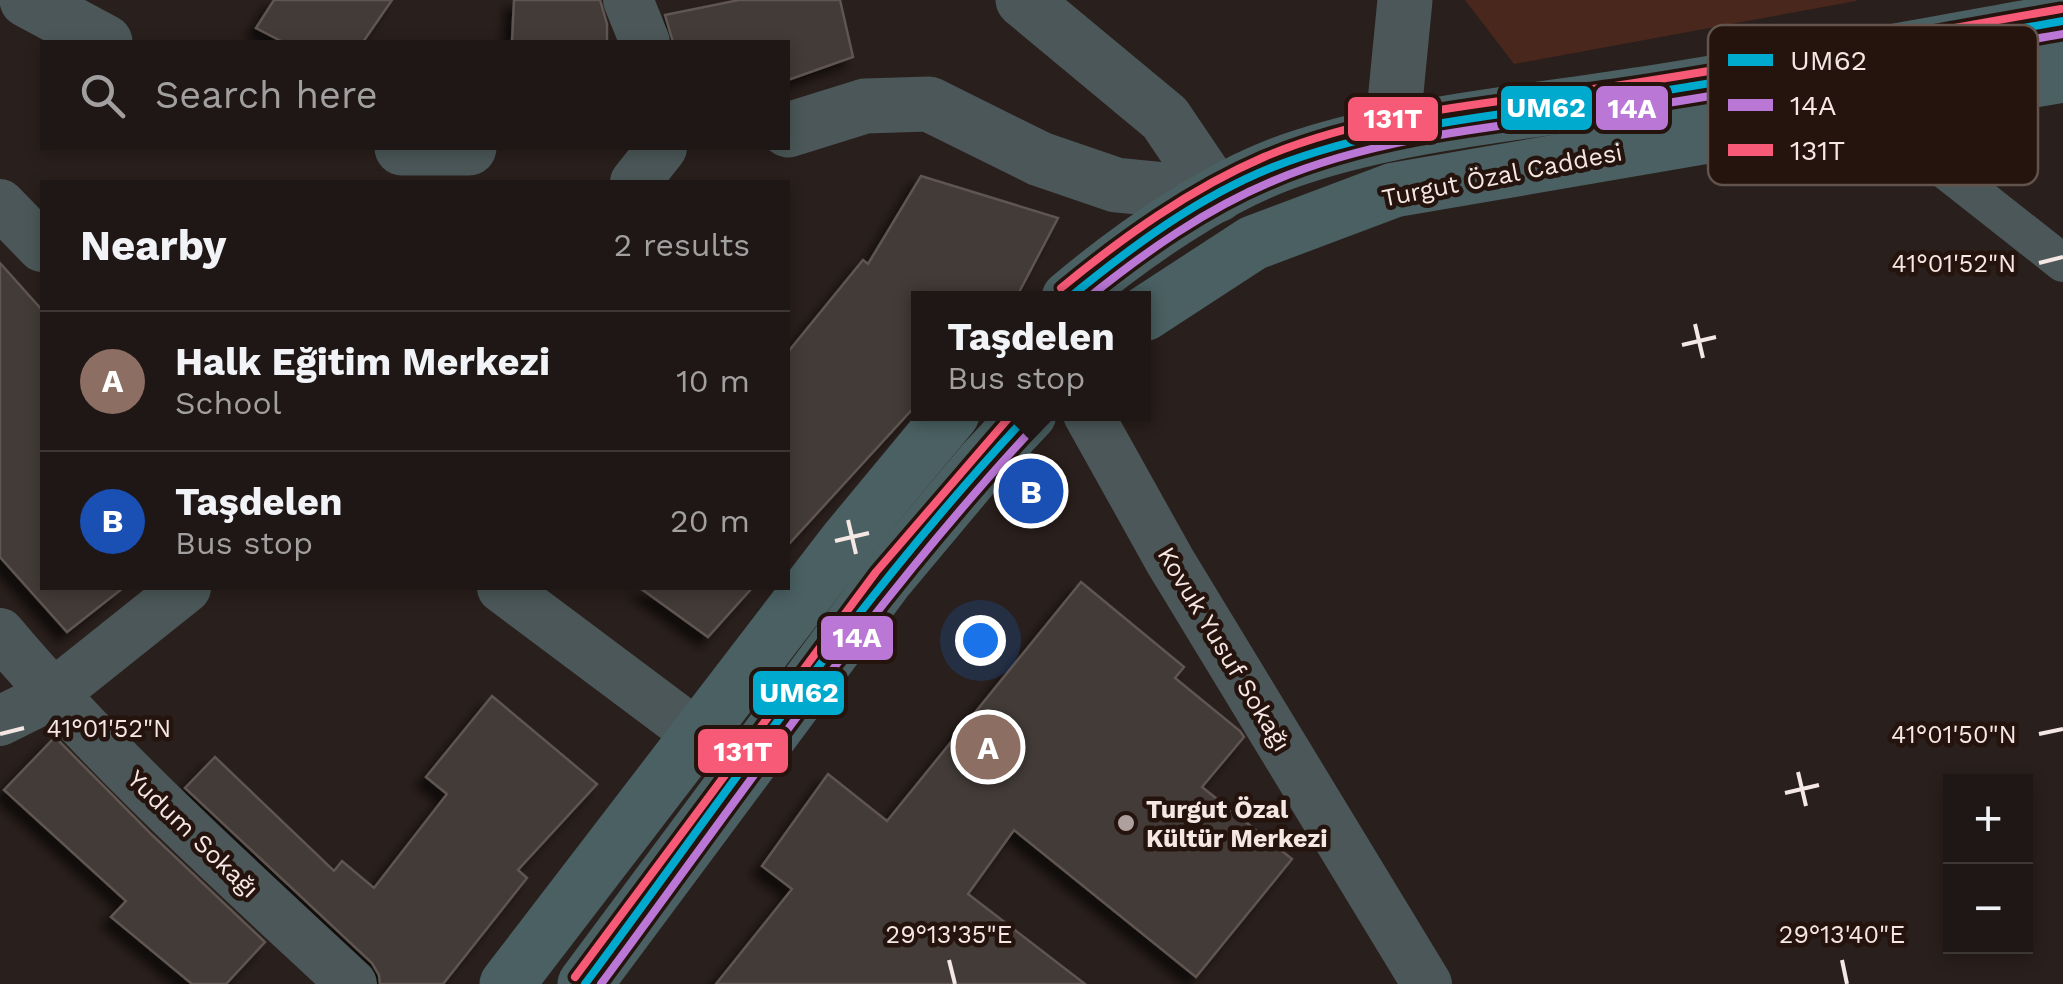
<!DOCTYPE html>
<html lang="en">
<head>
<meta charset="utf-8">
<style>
	body { margin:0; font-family:"Work Sans",sans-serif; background:#27201e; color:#f1f3f6 }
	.controls { position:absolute; right:30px; bottom:30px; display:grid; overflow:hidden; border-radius:0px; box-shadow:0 5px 15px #0003 }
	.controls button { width:90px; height:90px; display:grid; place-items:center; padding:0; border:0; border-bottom:2px solid #3c3634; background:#1f1715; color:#f1f3f6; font:50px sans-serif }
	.you { position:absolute; left:980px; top:640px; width:35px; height:35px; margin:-25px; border:8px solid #fff; border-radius:50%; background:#1a73e8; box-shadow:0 0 0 15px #1a73e833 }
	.badge { display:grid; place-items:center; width:65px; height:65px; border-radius:50%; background:#aea19d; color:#fff; font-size:32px; font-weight:700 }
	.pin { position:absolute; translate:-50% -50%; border:5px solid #fff; box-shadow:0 2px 10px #0006 }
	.popup { position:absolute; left:911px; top:291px; width:240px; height:130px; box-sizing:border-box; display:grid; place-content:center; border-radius:0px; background:#1f1715; filter:drop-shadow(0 2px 8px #0005); font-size:32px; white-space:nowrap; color:#a19fa0 }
	.popup b { font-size:38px; color:#f1f3f6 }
	.popup::after { content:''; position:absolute; left:50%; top:100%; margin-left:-20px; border:20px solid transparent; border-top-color:#1f1715 }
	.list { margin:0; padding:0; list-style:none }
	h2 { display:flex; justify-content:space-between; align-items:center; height:130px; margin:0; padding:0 40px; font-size:42px }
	h2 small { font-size:32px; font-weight:400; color:#a19fa0 }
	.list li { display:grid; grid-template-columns:65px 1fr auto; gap:30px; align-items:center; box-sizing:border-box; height:140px; padding:0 40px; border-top:2px solid #3c3634 }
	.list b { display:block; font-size:38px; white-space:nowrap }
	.list p { margin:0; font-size:32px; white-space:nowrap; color:#a19fa0 }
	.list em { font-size:32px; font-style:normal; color:#a19fa0 }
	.icon { flex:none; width:55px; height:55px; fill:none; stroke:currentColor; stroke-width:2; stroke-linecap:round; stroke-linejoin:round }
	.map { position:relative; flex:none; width:2063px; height:984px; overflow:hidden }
	.search { position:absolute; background:#1f1715; box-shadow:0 5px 15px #0003; left:40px; top:40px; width:750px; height:110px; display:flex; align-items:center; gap:25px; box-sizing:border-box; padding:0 35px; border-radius:0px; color:#a19fa0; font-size:38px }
	.panel { position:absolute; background:#1f1715; box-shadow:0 5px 15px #0003; left:40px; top:180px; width:750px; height:410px; border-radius:0px }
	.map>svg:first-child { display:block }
</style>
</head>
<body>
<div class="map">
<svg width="2063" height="984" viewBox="0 0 2063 984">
	<defs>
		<filter id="shadow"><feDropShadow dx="-9" dy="9" stdDeviation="5" flood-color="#0009"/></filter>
	</defs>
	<rect width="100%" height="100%" fill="#291f1c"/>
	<path fill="#4a271c" d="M 1465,0 L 1856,0 L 1856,1 L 1514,64 Z"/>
	<g fill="#433a38" stroke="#5e5451" stroke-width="2.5" filter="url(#shadow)">
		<path d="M 274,0 L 392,0 L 363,42 L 283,42 L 256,28 Z"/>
		<path d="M 514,0 L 600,0 L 607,24 L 607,42 L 512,42 Z"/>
		<path d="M 739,0 L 840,0 L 853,57 L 788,80 L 788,42 L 673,42 L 665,15 Z"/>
		<path d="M 921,176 L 1058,218 L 1016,298 L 918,298 L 918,403 L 788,545 L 788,352 L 863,260 L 868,264 Z"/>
		<path d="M 0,263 L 42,310 L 42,588 L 123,588 L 67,632 L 0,557 Z"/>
		<path d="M 1081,582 L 1184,667 L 1175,678 L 1240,731 L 1244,737 L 1202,787 L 1292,859 L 1196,977 L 1014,830 L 968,894 L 1085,984 L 716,984 L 792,889 L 762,866 L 828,774 L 887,821 Z"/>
		<path d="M 640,588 L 752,588 L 708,637 Z"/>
		<path d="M 492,696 L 597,784 L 518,870 L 527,878 L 443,984 L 380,984 L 379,975 L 372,963 L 185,788 L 215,757 L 334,871 L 342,861 L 374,888 L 447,794 L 426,777 Z"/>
		<path d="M 55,737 L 151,834 L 265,942 L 226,984 L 192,984 L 111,917 L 126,901 L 4,790 Z"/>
	</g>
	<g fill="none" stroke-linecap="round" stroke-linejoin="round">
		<path stroke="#4b5758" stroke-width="38" d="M 1869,110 L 2063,263"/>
		<g stroke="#4b5758" stroke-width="50">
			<path d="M 628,0 L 645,42"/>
			<path d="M 635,182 L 662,148"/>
			<path d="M 0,204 L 42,247"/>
			<path d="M 1088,414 L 1170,561 L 1427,984"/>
			<path d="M 502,588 L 697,734"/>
			<path d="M 0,633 C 107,760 231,871 352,984"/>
			<path d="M 0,721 L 52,695 L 186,588"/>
		</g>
		<g stroke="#4b5758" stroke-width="55">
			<path d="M 27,0 L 105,42"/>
			<path d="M 1023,0 L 1165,118 L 1217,195"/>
			<path d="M 788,130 L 865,106 L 929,104 L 1040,159 L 1116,185 L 1217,195"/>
			<path d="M 1392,133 L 1405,0"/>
			<path d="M 402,148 L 469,148"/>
		</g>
		<g stroke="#4a6062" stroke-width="55">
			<path d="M 1069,298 C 1132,245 1221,182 1301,157 C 1409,122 1525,113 1637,95 C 1779,73 1921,46 2063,21"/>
			<path d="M 1144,314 L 1253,243 L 1394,190 L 2063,75"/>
			<path d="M 507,984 L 846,542 L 952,414"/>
			<path d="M 585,984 L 886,579 L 984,462 L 1029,414"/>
		</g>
		<defs>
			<g id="bus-1">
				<path d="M 1069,298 C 1131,247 1198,197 1273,167 C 1388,122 1515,114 1637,95 C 1779,73 1921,46 2063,21"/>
				<path d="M 585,984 C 728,791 864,590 1029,414"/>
			</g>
			<g id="bus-2">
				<path d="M 1088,298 C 1145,252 1206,209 1273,181 C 1395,129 1537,124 1667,103 C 1799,82 1931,57 2063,34"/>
				<path d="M 601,984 C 742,794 876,596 1038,423"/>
			</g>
			<g id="bus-3">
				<path d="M 1061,288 C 1123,237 1190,189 1264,157 C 1378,109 1507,102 1628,84 C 1772,62 1917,34 2061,9"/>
				<path d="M 575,977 L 876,572 L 1012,414"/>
			</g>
		</defs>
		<use href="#bus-1" stroke="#25130d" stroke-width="15"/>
		<use href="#bus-2" stroke="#25130d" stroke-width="15"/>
		<use href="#bus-3" stroke="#25130d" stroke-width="15"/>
		<use href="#bus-1" stroke="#00a9ce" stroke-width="8"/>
		<use href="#bus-2" stroke="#ba77d6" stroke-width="8"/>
		<use href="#bus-3" stroke="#f75a77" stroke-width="8"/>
	</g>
	<path fill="none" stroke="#f5e7e3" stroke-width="4" d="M 2039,263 L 2063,257M 1695,324 L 1703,358M 1682,345 L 1716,337M 848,520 L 856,554M 835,541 L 869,533M 0,734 L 24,728M 2039,734 L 2063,729M 1798,772 L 1806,806M 1785,793 L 1819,785M 949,960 L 955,984M 1842,960 L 1847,984"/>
	<circle fill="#aea19d" stroke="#25130d" stroke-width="4" cx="1126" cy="823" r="10"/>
	<g text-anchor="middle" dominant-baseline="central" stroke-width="9" stroke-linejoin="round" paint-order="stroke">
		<g font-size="25" fill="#f5e7e3" stroke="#25130d">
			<text transform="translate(1502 175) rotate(-11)">Turgut Özal Caddesi</text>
			<text transform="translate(1224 649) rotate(59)">Kovuk Yusuf Sokağı</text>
			<text transform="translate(193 834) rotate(44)">Yudum Sokağı</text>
		</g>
		<g font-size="25" font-weight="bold" fill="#f5e7e3" stroke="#25130d" text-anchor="start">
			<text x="1146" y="809">Turgut Özal<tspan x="1146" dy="29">Kültür Merkezi</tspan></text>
		</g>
	</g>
	<rect x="1708" y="25" width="330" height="160" rx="15" fill="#25130d" stroke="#63534d" stroke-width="2.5"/>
	<rect x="1728" y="54" width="45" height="12" fill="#00a9ce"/>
	<rect x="1728" y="99" width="45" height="12" fill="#ba77d6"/>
	<rect x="1728" y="144" width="45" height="12" fill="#f75a77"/>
	<g font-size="28" fill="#f5e7e3">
		<text x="1790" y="70">UM62</text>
		<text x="1790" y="115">14A</text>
		<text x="1790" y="160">131T</text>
	</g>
	<g font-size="25" text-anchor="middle" fill="#f5e7e3" stroke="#25130d" stroke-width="9" stroke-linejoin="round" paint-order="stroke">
		<text x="1954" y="272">41°01'52"N</text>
		<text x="109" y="737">41°01'52"N</text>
		<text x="1954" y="743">41°01'50"N</text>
		<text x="949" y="943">29°13'35"E</text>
		<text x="1842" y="943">29°13'40"E</text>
	</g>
	<g stroke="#25130d" stroke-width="4">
		<rect x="1499" y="84" width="95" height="48" rx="10" fill="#00a9ce"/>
		<rect x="1594" y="84" width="76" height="48" rx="10" fill="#ba77d6"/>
		<rect x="1346" y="95" width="94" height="48" rx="10" fill="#f75a77"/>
		<rect x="819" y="614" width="76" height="48" rx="10" fill="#ba77d6"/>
		<rect x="751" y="669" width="95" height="48" rx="10" fill="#00a9ce"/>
		<rect x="696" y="727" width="94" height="48" rx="10" fill="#f75a77"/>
	</g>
	<g font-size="28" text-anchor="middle" font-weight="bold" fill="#fff">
		<text x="1546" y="117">UM62</text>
		<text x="1632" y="118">14A</text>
		<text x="1393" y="128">131T</text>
		<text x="857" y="647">14A</text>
		<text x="799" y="702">UM62</text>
		<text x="743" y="761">131T</text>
	</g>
</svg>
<div class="controls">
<button>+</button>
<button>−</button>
</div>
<div class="you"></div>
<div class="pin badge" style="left:988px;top:747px;background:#8d6e63">A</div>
<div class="pin badge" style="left:1031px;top:491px;background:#1a4fb4">B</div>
<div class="popup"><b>Taşdelen</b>Bus stop</div>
<div class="search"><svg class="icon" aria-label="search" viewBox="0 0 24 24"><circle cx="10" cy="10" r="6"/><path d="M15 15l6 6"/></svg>Search here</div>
<section class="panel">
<h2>Nearby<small>2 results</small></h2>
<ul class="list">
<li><span class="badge" style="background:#8d6e63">A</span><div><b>Halk Eğitim Merkezi</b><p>School</p></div><em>10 m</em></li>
<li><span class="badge" style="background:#1a4fb4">B</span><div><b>Taşdelen</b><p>Bus stop</p></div><em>20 m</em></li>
</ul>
</section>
</div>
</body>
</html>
